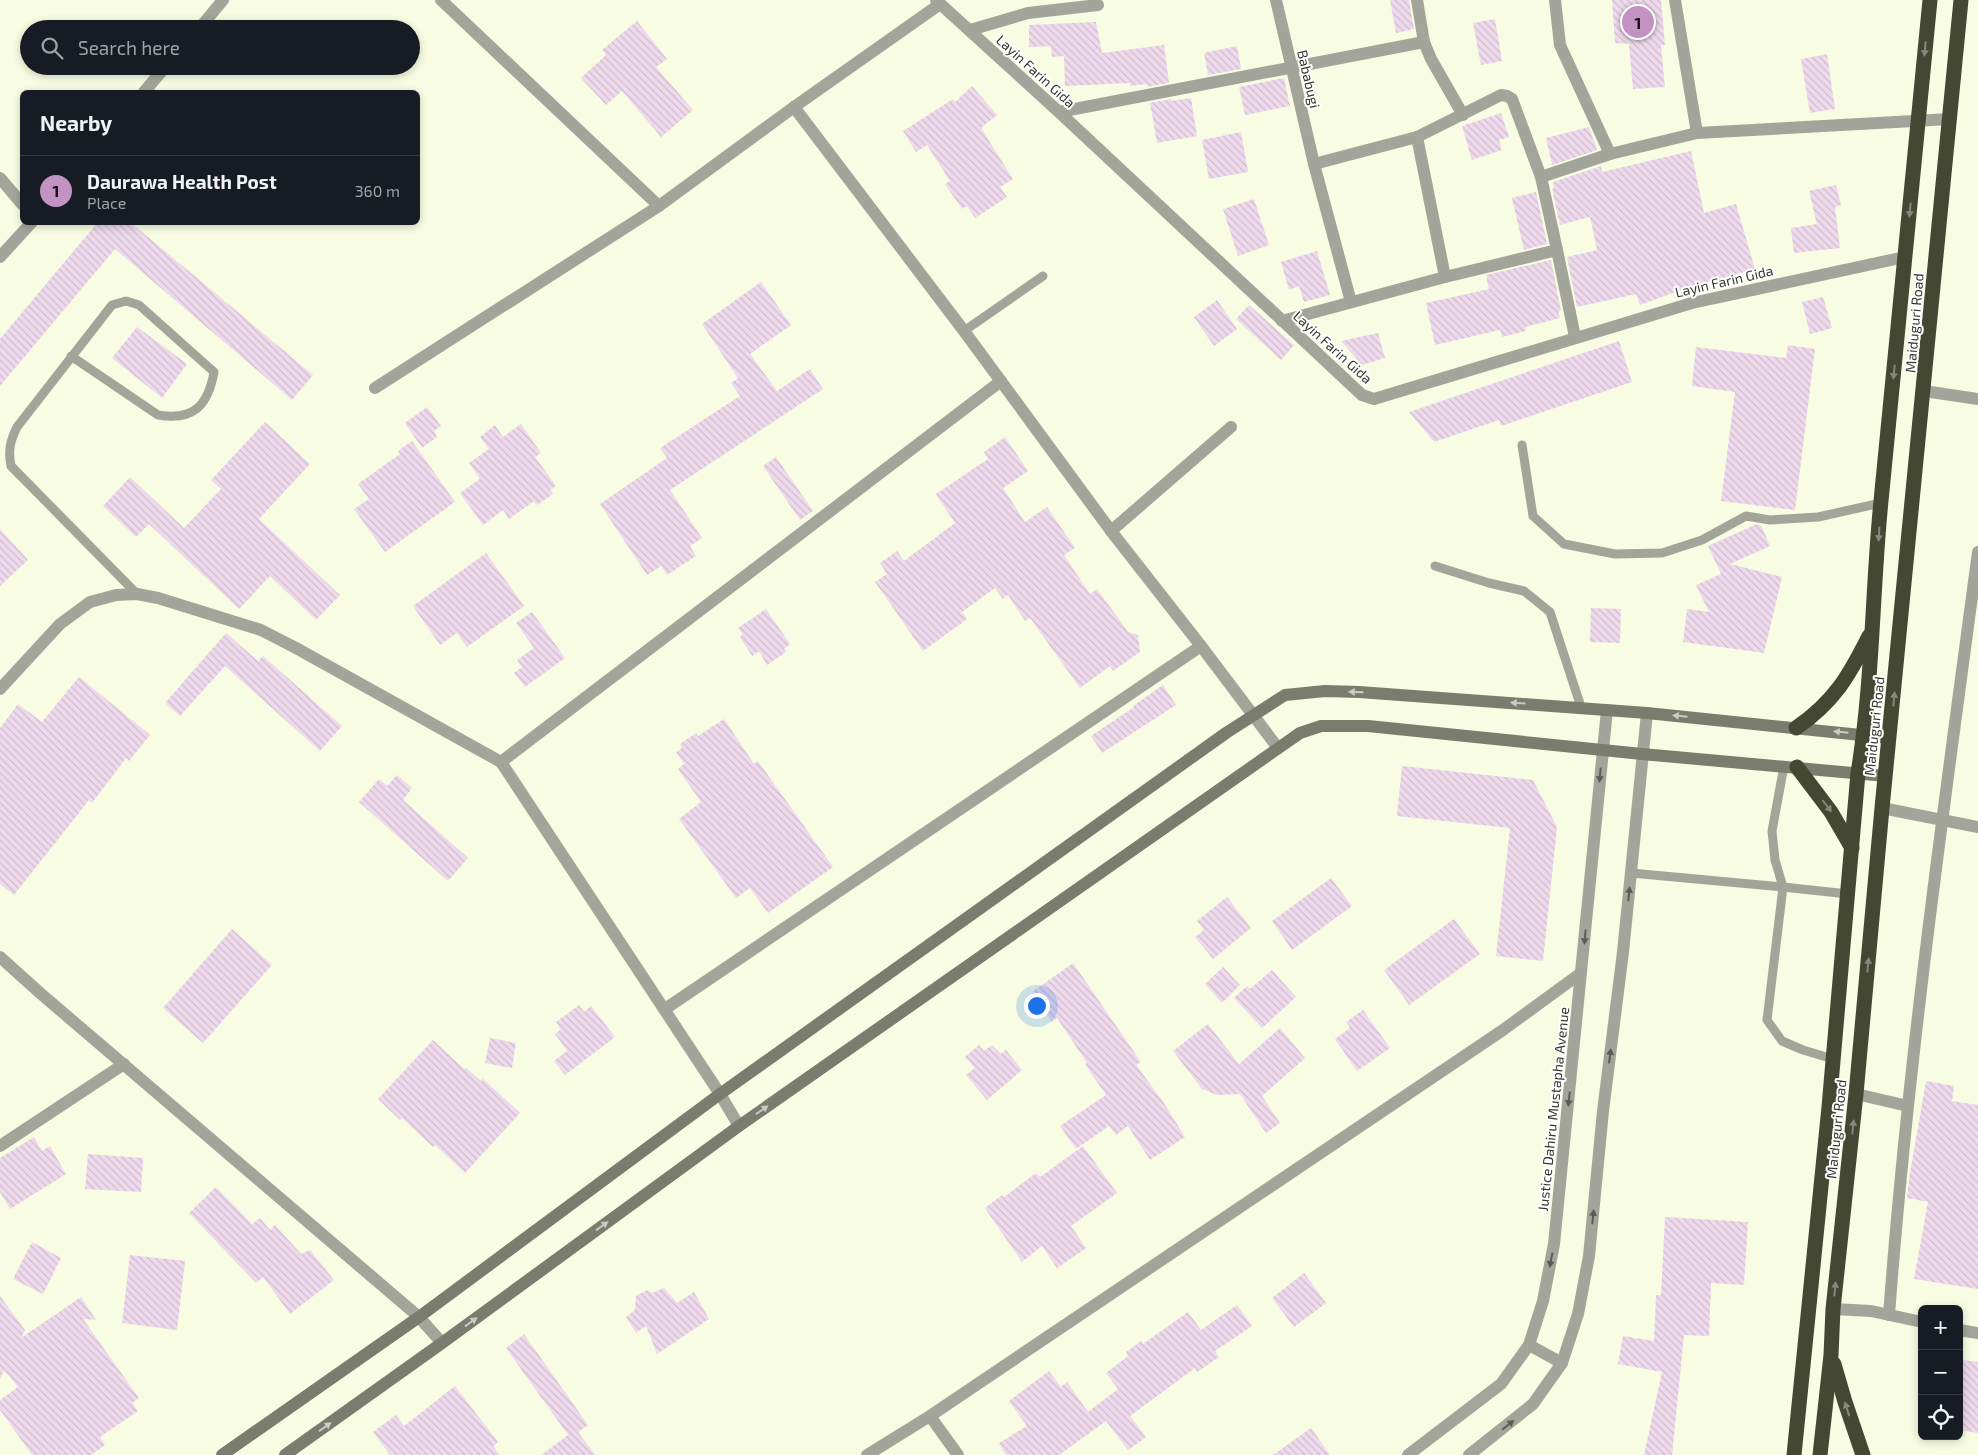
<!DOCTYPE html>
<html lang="en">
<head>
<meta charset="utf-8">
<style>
	body { margin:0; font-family:"Exo 2",sans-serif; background:#242831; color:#f1f3f6 }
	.controls { position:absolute; right:15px; bottom:15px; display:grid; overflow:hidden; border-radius:8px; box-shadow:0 2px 8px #0003 }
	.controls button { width:45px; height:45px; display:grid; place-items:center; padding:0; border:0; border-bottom:1px solid #363941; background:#171b24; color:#f1f3f6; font:25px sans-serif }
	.you { position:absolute; left:1036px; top:1005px; width:18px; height:18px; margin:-12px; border:4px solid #fff; border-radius:50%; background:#1a73e8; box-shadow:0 0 0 8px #1a73e833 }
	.badge { display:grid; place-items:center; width:32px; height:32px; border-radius:50%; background:#c293c2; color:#111; font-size:16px; font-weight:700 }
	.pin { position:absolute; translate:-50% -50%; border:2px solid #fff; box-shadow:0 1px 5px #0006 }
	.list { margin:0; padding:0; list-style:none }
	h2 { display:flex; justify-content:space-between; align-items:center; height:65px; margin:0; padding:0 20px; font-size:21px }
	h2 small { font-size:16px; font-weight:400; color:#9ea1a6 }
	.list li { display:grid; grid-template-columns:32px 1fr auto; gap:15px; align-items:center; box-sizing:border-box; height:70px; padding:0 20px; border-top:1px solid #363941 }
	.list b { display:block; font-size:19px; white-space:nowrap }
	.list p { margin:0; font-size:16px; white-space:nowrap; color:#9ea1a6 }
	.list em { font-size:16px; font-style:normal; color:#9ea1a6 }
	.icon { flex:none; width:28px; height:28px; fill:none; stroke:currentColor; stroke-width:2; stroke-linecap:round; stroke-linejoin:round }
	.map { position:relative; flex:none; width:1978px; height:1455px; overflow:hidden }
	.search { position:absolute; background:#171b24; box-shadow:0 2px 8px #0003; left:20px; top:20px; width:400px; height:55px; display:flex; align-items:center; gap:12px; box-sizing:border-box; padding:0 18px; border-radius:28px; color:#9ea1a6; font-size:19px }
	.panel { position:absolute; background:#171b24; box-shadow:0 2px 8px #0003; left:20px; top:90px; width:400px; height:135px; border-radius:8px }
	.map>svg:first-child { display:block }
</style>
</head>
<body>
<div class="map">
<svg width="1978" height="1455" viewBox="0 0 1978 1455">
	<defs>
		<pattern id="building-back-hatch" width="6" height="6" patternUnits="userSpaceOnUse" patternTransform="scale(1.25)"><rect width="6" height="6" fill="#efdaed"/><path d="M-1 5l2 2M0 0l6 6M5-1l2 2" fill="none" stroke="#cebccb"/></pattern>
	</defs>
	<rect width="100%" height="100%" fill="#f7fce2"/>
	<g fill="url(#building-back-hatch)">
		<path d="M 1390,0 L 1409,0 L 1414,29 L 1396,33 Z"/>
		<path d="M 1612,0 L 1661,0 L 1665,45 L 1661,45 L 1665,87 L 1633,89 L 1629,44 L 1615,43 Z"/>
		<path d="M 1495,19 L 1502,61 L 1481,65 L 1473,23 Z"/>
		<path d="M 637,21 L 667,59 L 656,67 L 693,110 L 661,137 L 622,91 L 606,105 L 581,78 L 606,55 L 602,50 Z"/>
		<path d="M 1096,22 L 1102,53 L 1164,45 L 1169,83 L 1147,87 L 1147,84 L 1130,86 L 1130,83 L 1065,86 L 1064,56 L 1052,57 L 1051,46 L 1029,47 L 1029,25 Z"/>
		<path d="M 1237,46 L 1241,69 L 1208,75 L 1204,53 Z"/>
		<path d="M 1827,54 L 1835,109 L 1810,113 L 1801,59 Z"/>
		<path d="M 1284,78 L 1290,106 L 1245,115 L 1239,87 Z"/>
		<path d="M 972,86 L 997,115 L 981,128 L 1013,179 L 1000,187 L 1007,197 L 975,218 L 967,206 L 962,209 L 945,184 L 950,181 L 927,145 L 916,152 L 903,131 L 953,99 L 955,102 Z"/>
		<path d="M 1191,98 L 1197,136 L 1157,143 L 1150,103 L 1171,99 L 1171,101 Z"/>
		<path d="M 1501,113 L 1509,137 L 1499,140 L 1502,150 L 1472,160 L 1462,126 Z"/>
		<path d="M 1589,127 L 1597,150 L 1552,165 L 1546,138 Z"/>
		<path d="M 1241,132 L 1248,172 L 1209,179 L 1202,140 Z"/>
		<path d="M 1691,151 L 1704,213 L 1736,204 L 1755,269 L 1681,290 L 1640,305 L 1636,294 L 1577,307 L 1567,257 L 1597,250 L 1590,217 L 1560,225 L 1552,189 L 1554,188 L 1553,182 L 1601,166 L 1602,172 Z"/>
		<path d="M 1836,185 L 1841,205 L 1835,207 L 1840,248 L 1794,253 L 1791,228 L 1817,224 L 1809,191 Z"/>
		<path d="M 1536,192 L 1547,244 L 1524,250 L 1512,198 Z"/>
		<path d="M 1254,199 L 1269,245 L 1238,256 L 1223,209 Z"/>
		<path d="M 98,222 L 130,222 L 313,375 L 292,400 L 115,249 L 0,386 L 0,339 Z"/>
		<path d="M 1317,251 L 1330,295 L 1304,302 L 1299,286 L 1289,290 L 1281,262 Z"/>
		<path d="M 1551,260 L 1561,311 L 1558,312 L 1560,318 L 1525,327 L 1526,331 L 1502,337 L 1500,330 L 1435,345 L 1426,303 L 1489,289 L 1486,275 Z"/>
		<path d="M 761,282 L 791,325 L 750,354 L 777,391 L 810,369 L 823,389 L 670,490 L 702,538 L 690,546 L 696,556 L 667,575 L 661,566 L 647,575 L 600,504 L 667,458 L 660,448 L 740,396 L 731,383 L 738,378 L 702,324 Z"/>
		<path d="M 1823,297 L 1832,328 L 1810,334 L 1802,302 Z"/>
		<path d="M 1217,300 L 1237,329 L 1214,346 L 1194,317 Z"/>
		<path d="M 1249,305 L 1294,345 L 1281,360 L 1236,319 Z"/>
		<path d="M 137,327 L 187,364 L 162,398 L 112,358 Z"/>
		<path d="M 1378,333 L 1385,358 L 1362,365 L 1341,341 Z"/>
		<path d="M 1619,341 L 1632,382 L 1501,426 L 1499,420 L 1434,442 L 1409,412 Z"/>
		<path d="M 1788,345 L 1815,349 L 1795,510 L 1721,501 L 1735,392 L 1692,386 L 1696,347 L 1786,358 Z"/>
		<path d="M 427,407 L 441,426 L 434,431 L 437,437 L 422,448 L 405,423 Z"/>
		<path d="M 265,422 L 310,464 L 259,519 L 340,595 L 316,620 L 270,576 L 239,609 L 149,524 L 136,537 L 103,506 L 130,477 L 184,528 L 221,489 L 211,480 Z"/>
		<path d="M 521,424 L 541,453 L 535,457 L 556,486 L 550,490 L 553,494 L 537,505 L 534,501 L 509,519 L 503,510 L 483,525 L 460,493 L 480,479 L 469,463 L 489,449 L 480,437 L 495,425 L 503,437 Z"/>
		<path d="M 1005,437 L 1028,471 L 1003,488 L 1025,522 L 1047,507 L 1075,548 L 1064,555 L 1090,594 L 1097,589 L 1128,632 L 1138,635 L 1140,652 L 1113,671 L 1110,666 L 1080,688 L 1030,618 L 1025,621 L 1008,595 L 1003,599 L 995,588 L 962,612 L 967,619 L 923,651 L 875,582 L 887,574 L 880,563 L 897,551 L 904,561 L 955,523 L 936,494 L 988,459 L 984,452 Z"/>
		<path d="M 412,441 L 455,502 L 385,552 L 354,509 L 369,499 L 358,484 L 400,454 L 398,451 Z"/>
		<path d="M 776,457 L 813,511 L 800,520 L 763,466 Z"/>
		<path d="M 1757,524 L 1761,525 L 1770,546 L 1730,564 L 1782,577 L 1764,653 L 1683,642 L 1687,609 L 1709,612 L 1696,585 L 1721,574 L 1708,546 Z"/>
		<path d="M 0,529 L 28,560 L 0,586 Z"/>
		<path d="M 486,553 L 524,606 L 467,647 L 457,633 L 440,645 L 413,606 Z"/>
		<path d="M 1591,608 L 1621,609 L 1620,643 L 1590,642 Z"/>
		<path d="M 766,609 L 790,644 L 784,649 L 786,652 L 767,665 L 759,651 L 752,656 L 740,637 L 743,634 L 738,628 Z"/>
		<path d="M 532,612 L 565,658 L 525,687 L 514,673 L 522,667 L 517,660 L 534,648 L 516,623 Z"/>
		<path d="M 226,633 L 258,661 L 263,656 L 342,726 L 320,751 L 225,666 L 180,716 L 165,703 Z"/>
		<path d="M 79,677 L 150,735 L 129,761 L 126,758 L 92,803 L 89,800 L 14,895 L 0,884 L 0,728 L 18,704 L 42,722 Z"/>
		<path d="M 1163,685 L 1176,705 L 1102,753 L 1091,736 L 1134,707 L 1133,706 Z"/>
		<path d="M 724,719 L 754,764 L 758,761 L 833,867 L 768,913 L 750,888 L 736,898 L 679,819 L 701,802 L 678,769 L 684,764 L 676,752 L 682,748 L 680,744 L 696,733 L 698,736 Z"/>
		<path d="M 1402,766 L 1533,780 L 1557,827 L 1543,961 L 1496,956 L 1510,828 L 1397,816 Z"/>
		<path d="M 397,775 L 412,788 L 403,800 L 468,858 L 448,881 L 359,802 L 379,779 L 387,786 Z"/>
		<path d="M 1331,878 L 1352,906 L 1292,950 L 1272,921 Z"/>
		<path d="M 1227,897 L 1251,928 L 1213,959 L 1195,937 L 1204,930 L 1197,921 Z"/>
		<path d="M 1454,919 L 1480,954 L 1409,1005 L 1384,970 Z"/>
		<path d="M 232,929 L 272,965 L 203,1043 L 163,1008 Z"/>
		<path d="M 1073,963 L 1141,1062 L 1136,1065 L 1162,1100 L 1185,1137 L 1150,1160 L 1128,1126 L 1116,1135 L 1109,1126 L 1076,1149 L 1060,1126 L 1106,1095 L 1085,1064 L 1087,1063 L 1057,1018 L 1052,1022 L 1032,992 Z"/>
		<path d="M 1223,967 L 1240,985 L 1222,1003 L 1205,984 Z"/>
		<path d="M 1272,970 L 1296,997 L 1262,1028 L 1234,998 L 1247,986 L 1250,989 Z"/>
		<path d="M 579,1005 L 584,1012 L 591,1006 L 615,1037 L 565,1075 L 554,1061 L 567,1051 L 555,1034 L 561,1029 L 556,1022 Z"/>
		<path d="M 1363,1010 L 1390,1048 L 1357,1071 L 1335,1039 L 1350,1028 L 1346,1022 Z"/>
		<path d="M 1208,1024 L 1239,1064 L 1280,1028 L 1305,1058 L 1262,1096 L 1280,1123 L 1266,1133 L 1240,1094 L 1217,1095 L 1202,1089 L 1173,1051 Z"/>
		<path d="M 490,1038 L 516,1043 L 512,1068 L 485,1063 Z"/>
		<path d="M 433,1040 L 464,1069 L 466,1068 L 482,1082 L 482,1078 L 520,1113 L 465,1173 L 435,1145 L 433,1147 L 402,1118 L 400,1120 L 378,1099 Z"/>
		<path d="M 979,1045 L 984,1051 L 992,1045 L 1001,1054 L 1006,1050 L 1022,1070 L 987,1100 L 966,1075 L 975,1068 L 965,1057 Z"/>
		<path d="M 1926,1081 L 1954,1086 L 1952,1101 L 1978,1105 L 1978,1289 L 1914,1279 L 1928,1202 L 1907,1198 L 1910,1173 Z"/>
		<path d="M 34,1137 L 42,1151 L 50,1146 L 66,1174 L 10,1209 L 0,1192 L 0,1158 Z"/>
		<path d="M 1083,1146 L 1117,1193 L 1071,1226 L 1086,1248 L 1057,1268 L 1042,1246 L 1022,1262 L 985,1208 L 1002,1195 L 1004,1197 L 1036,1173 L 1040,1177 Z"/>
		<path d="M 88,1154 L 143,1158 L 141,1192 L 85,1189 Z"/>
		<path d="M 216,1187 L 252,1224 L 260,1218 L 270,1230 L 275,1225 L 301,1254 L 310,1250 L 334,1280 L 290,1314 L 263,1277 L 256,1283 L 189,1213 Z"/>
		<path d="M 1665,1217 L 1748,1222 L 1744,1285 L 1711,1283 L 1709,1336 L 1684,1335 L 1672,1455 L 1644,1455 L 1662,1372 L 1618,1364 L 1623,1336 L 1654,1341 L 1656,1295 L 1661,1295 Z"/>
		<path d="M 32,1242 L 61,1258 L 43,1294 L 13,1279 Z"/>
		<path d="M 130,1255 L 185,1261 L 177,1330 L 122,1323 Z"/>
		<path d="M 1304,1273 L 1326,1303 L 1294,1327 L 1272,1298 Z"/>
		<path d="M 664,1288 L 677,1303 L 694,1292 L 709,1319 L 657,1354 L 646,1326 L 636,1333 L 626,1317 L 635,1310 L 636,1296 L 647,1290 L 652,1293 Z"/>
		<path d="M 0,1296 L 25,1330 L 21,1338 L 81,1297 L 96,1320 L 83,1319 L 139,1398 L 132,1403 L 138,1411 L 100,1437 L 105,1445 L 91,1455 L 32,1455 L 0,1410 L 0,1400 L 18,1387 L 4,1370 L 0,1379 Z"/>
		<path d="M 1237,1305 L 1252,1326 L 1215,1351 L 1219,1357 L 1197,1372 L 1195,1368 L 1130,1416 L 1146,1437 L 1128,1450 L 1106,1421 L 1059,1455 L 1006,1455 L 999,1443 L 1027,1426 L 1009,1401 L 1049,1371 L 1061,1387 L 1067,1382 L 1088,1412 L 1118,1389 L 1106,1373 L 1128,1356 L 1126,1352 L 1141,1341 L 1143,1344 L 1188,1312 L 1201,1330 Z"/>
		<path d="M 524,1334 L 588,1425 L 578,1432 L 595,1455 L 541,1455 L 568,1435 L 506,1348 Z"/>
		<path d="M 1963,1360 L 1978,1362 L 1978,1433 L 1959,1430 L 1959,1383 Z"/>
		<path d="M 455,1386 L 498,1442 L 493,1446 L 500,1455 L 390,1455 L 373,1432 L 396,1415 L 404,1426 Z"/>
		<path d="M 1311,1428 L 1330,1455 L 1273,1455 Z"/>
	</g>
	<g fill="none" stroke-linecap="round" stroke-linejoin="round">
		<g stroke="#a3a59a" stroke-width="9">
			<path d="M 964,331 L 1043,276"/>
			<path d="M 71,356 L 158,415 C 193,421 208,406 214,372 L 139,305 L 126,301 L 112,305 L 17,427 C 10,441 8,451 11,466 L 137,594"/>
			<path d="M 1522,445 L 1533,516 L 1564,544 L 1615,554 L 1662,553 L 1702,540 L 1746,516 L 1770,520 L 1818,517 L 1881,503"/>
			<path d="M 1435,566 L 1489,583 L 1524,591 L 1550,612 L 1581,707"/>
			<path d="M 1784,766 L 1772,831 L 1775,860 L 1783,887 L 1767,1020 L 1782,1041 L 1803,1050 L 1833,1059"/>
			<path d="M 1631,873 L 1783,887 L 1848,894"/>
		</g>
		<g stroke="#a3a59a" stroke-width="12">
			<path d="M 441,0 L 659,206"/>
			<path d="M 936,0 L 1059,112 L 1362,395 L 1374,399 L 1692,303 L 1905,257"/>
			<path d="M 1276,0 L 1314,164 L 1351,302"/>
			<path d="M 1417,0 L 1424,42 L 1431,59 L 1463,115"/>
			<path d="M 1555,0 L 1560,45 L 1610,154"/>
			<path d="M 1675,0 L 1697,133"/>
			<path d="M 199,29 L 223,0"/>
			<path d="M 970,30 L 1028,13 L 1098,5"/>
			<path d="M 144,92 L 166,66"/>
			<path d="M 794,107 L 964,331 L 1111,531 L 1201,646 L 1278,748"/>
			<path d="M 1059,112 L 1424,42"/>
			<path d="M 1417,137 L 1445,277"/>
			<path d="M 1541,177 L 1610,154 L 1697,133 L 1950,119"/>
			<path d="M 0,178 L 22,204"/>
			<path d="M 1557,250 L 1575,337"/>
			<path d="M 0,257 L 32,222"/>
			<path d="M 1282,321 L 1445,277 L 1557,250 L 1541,177 L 1512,99 L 1507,96 L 1501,95 L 1417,137 L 1314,164"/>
			<path d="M 375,388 L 659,206 L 794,107 L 940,4"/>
			<path d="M 1924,391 L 1978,399"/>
			<path d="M 1111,531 L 1231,427"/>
			<path d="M 0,689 L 60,624 L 90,602 L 116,595 L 137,594 L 158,598 L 261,630 L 296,648 L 501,762"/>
			<path d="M 1882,808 L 1978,827"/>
			<path d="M 0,957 L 40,993 L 419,1317 L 442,1343"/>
			<path d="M 665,1009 L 1201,646"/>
			<path d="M 1856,1094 L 1908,1106"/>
			<path d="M 739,1126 L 720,1094 L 501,762 L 1001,381"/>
			<path d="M 0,1146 L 124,1064"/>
			<path d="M 1833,1309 L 1871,1311 L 1922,1322"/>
			<path d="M 1889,1315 C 1908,1060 1944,806 1978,552"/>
			<path d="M 1959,1330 L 1978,1333"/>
			<path d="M 1529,1345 L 1562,1363"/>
			<path d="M 867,1455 L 930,1416"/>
			<path d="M 958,1455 L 930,1416 L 1503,1030 L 1581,973"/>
			<path d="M 1408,1455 L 1501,1384 L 1529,1345 L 1543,1301 L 1554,1244 L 1607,710"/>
			<path d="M 1469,1455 L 1533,1404 L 1562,1363 L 1578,1314 L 1589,1256 L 1603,1111 L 1623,952 L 1647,713"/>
		</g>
		<g stroke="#7a7c6d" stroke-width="12">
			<path d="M 222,1455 L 419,1317 L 720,1094 L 1226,733 L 1285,695 L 1325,691 L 1359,692 L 1647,713 L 1890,738"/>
			<path d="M 285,1455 L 442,1343 L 739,1126 L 1300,733 L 1321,726 L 1368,726 L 1642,754 L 1886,776"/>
		</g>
		<g stroke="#444833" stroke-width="15">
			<path d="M 1796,728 C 1834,702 1849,676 1869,636"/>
			<path d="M 1797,767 L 1831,812 L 1852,848"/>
			<path d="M 1834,1364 L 1845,1402 L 1863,1455"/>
			<path d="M 1794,1455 L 1829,1107 L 1858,773 C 1873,682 1872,591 1881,501 C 1897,334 1914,167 1930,0"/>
			<path d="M 1820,1455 L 1831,1355 L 1833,1309 L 1856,1094 L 1882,808 L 1961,0"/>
		</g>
	</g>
	<defs><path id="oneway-solid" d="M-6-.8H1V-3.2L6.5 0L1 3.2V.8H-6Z" transform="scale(1.25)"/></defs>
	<g fill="#85887a">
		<use href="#oneway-solid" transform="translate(1925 49) rotate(95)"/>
		<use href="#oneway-solid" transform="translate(1910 210) rotate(95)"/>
		<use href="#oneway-solid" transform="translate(1894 372) rotate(96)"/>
		<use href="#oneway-solid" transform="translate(1879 534) rotate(93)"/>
		<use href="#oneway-solid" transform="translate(1894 699) rotate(-84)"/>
		<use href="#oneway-solid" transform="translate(1827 806) rotate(53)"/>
		<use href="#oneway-solid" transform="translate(1868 965) rotate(-85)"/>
		<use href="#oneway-solid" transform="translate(1853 1127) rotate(-84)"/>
		<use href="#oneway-solid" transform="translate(1835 1289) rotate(-84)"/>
		<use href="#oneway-solid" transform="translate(1847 1409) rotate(-108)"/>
	</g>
	<g fill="#cacbc5">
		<use href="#oneway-solid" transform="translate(1356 692) rotate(-178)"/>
		<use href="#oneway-solid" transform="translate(1518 703) rotate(-176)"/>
		<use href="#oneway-solid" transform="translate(1680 716) rotate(-174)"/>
		<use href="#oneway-solid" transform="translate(1841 732) rotate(-174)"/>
		<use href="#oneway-solid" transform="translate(762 1110) rotate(-35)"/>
		<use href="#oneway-solid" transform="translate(602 1226) rotate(-36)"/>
		<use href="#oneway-solid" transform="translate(471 1322) rotate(-36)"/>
		<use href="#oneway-solid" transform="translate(325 1427) rotate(-35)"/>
	</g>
	<g fill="#5c5d52">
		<use href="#oneway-solid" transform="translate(1600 775) rotate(95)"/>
		<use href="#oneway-solid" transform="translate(1629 894) rotate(-84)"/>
		<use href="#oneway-solid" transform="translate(1585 937) rotate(95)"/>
		<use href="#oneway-solid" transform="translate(1610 1056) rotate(-83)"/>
		<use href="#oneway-solid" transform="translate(1569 1099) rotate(96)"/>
		<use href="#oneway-solid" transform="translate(1593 1217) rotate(-84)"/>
		<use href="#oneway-solid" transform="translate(1551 1260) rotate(101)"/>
		<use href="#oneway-solid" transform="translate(1508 1425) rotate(-39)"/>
	</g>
	<g text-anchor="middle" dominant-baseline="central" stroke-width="4" stroke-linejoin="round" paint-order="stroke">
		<g font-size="14" fill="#35362c" stroke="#fff">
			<text transform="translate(1036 71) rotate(42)">Layin Farin Gida</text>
			<text transform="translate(1309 79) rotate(77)">Bababugi</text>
			<text transform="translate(1724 281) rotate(-13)">Layin Farin Gida</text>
			<text transform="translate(1914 323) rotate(-85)">Maiduguri Road</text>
			<text transform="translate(1333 347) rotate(42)">Layin Farin Gida</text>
			<text transform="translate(1874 726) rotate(-84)">Maiduguri Road</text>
			<text transform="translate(1553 1109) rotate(-84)">Justice Dahiru Mustapha Avenue</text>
			<text transform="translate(1836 1129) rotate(-84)">Maiduguri Road</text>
		</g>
	</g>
</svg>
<div class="controls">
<button>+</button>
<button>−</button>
<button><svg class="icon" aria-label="locate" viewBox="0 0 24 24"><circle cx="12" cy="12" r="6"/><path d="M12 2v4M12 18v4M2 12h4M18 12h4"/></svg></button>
</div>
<div class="you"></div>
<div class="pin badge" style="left:1638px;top:22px">1</div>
<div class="search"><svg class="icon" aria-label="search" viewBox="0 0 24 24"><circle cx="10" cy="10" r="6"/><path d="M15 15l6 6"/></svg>Search here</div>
<section class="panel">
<h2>Nearby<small></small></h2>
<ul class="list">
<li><span class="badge">1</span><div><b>Daurawa Health Post</b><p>Place</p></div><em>360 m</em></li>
</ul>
</section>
</div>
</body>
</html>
